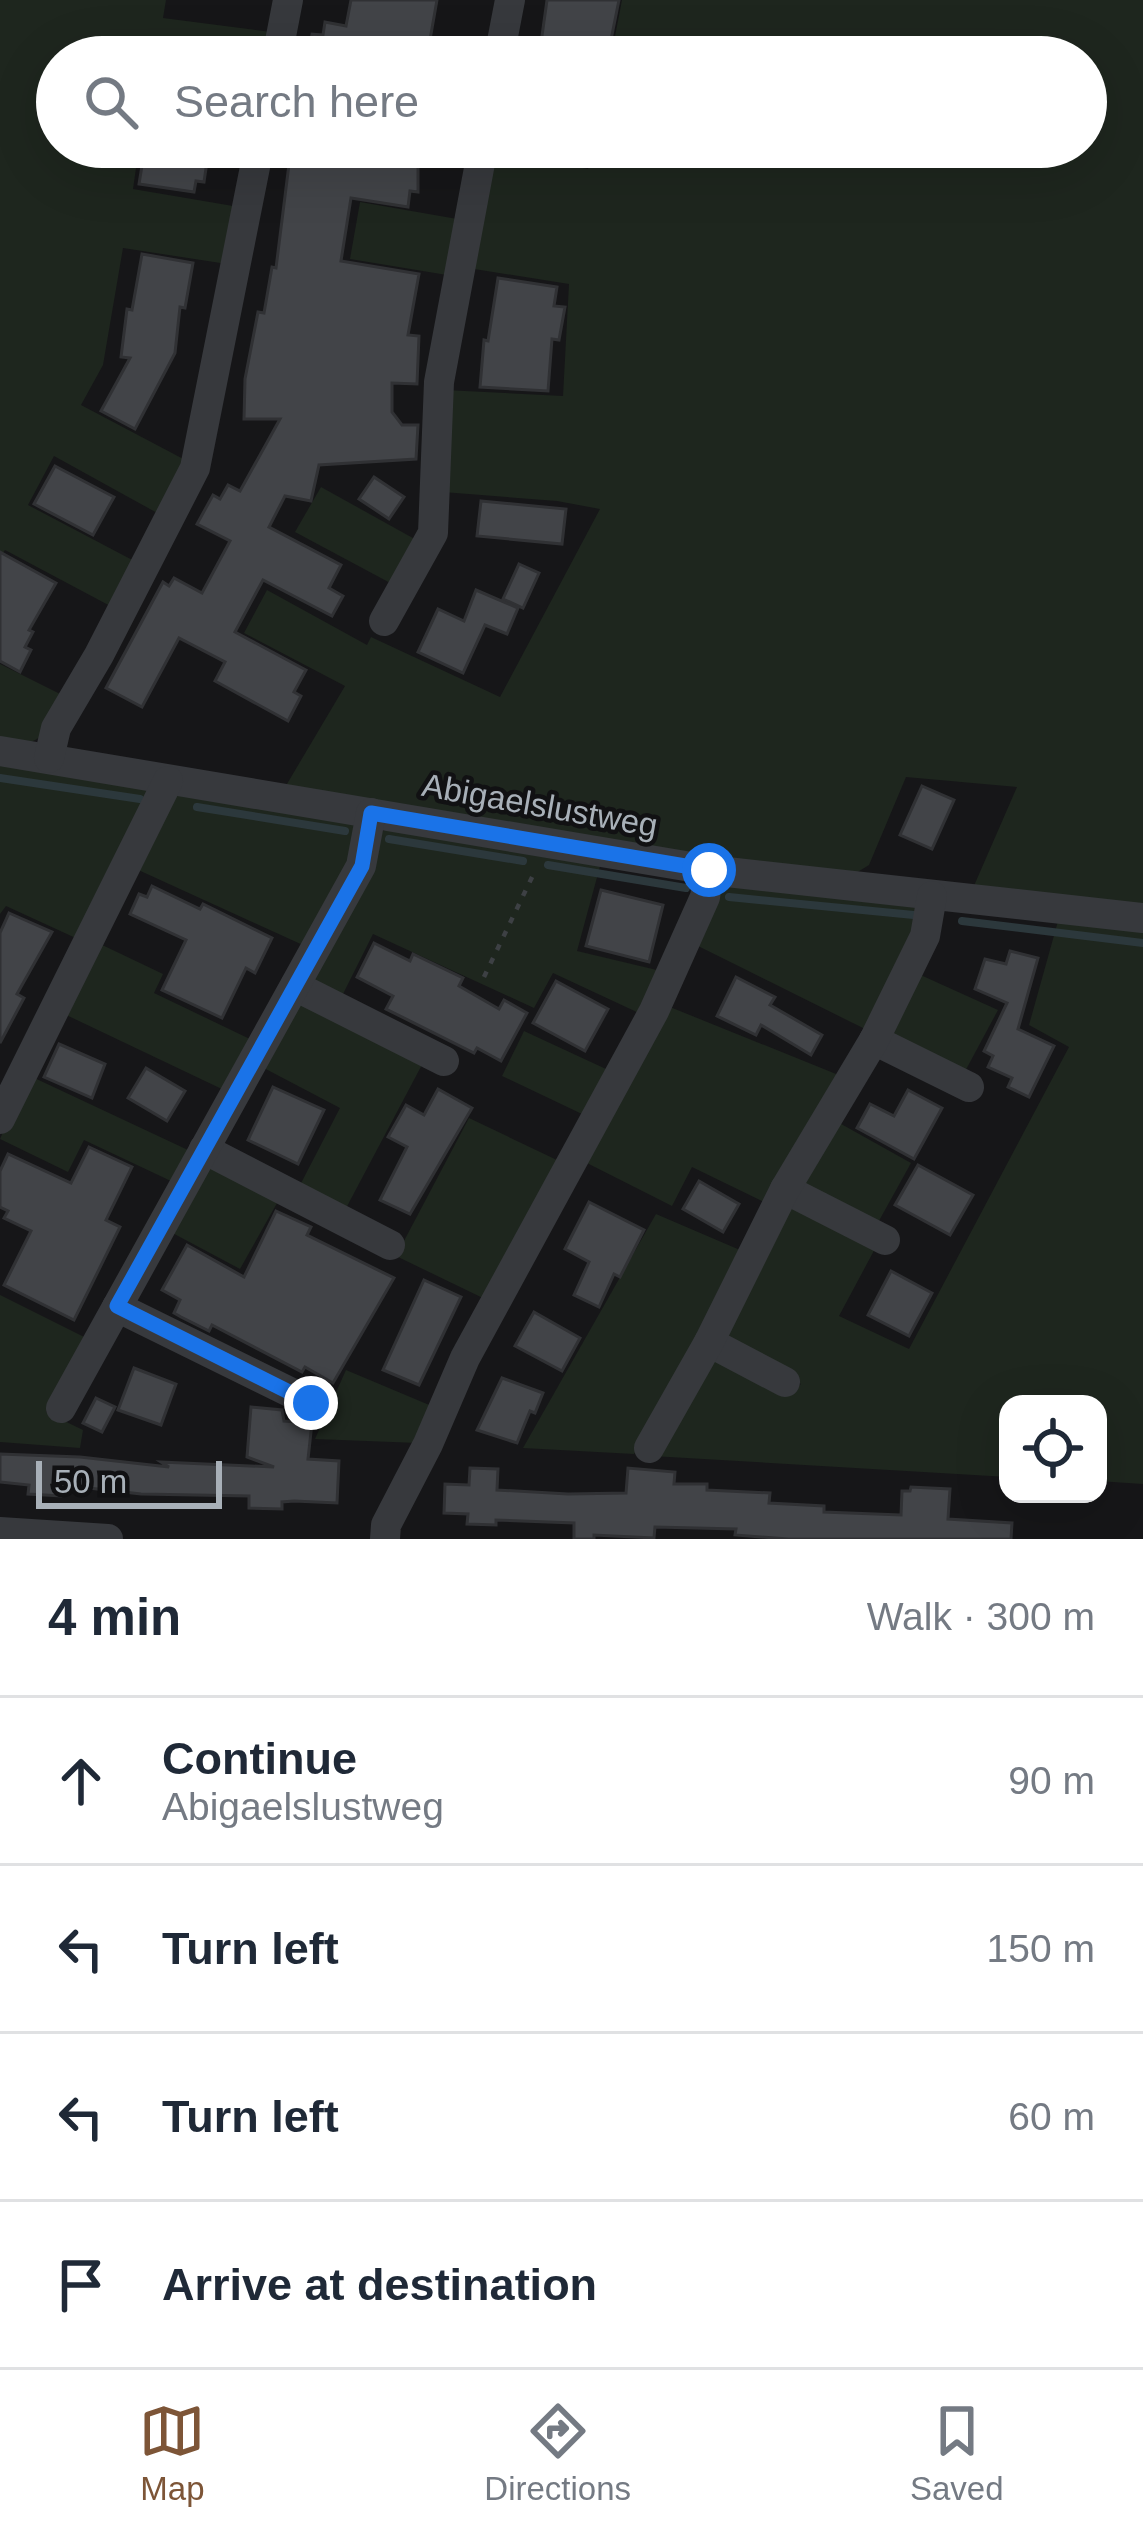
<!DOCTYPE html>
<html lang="en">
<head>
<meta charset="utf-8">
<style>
	body { margin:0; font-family:Arial,sans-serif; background:#f6f6f7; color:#1f2937 }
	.controls { position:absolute; right:36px; bottom:36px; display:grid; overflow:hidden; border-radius:24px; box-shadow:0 12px 48px #0002 }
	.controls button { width:108px; height:108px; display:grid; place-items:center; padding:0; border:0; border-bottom:3px solid #e0e1e3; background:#fff; color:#1f2937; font:60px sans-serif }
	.scale { position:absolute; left:36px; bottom:30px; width:186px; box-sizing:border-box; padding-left:12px; border:6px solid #a8b0b8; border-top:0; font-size:33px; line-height:42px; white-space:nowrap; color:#a8b0b8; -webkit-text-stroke:9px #111113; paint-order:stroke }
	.stop { position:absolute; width:36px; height:36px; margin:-27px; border:9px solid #1a73e8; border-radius:50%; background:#fff }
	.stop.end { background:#1a73e8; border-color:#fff; box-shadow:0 3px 12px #0008 }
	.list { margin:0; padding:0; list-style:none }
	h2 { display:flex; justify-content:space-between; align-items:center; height:156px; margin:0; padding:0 48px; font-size:51px }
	h2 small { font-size:39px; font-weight:400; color:#747a83 }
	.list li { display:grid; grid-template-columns:78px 1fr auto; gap:36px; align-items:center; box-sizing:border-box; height:168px; padding:0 48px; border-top:3px solid #e0e1e3 }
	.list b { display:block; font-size:45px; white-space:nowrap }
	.list p { margin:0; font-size:39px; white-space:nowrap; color:#747a83 }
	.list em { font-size:39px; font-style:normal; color:#747a83 }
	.icon { flex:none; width:66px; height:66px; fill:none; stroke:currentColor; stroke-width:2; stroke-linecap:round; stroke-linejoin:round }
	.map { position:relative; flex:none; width:1143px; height:1539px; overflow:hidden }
	.search { position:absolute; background:#fff; box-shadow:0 12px 48px #0002; left:36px; right:36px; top:36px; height:132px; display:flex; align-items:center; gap:30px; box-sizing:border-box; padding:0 42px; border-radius:66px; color:#747a83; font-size:45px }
	.sheet { height:828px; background:#fff }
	nav { display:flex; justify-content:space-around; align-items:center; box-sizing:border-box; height:168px; border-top:3px solid #e0e1e3; background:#fff; font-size:33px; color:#747a83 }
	nav a { display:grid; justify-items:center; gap:6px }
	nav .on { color:#7d5537 }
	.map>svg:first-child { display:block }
</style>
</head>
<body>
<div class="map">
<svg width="1143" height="1539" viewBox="0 0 1143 1539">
	<rect width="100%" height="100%" fill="#161618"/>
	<g fill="#1e261e">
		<path d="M 0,0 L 166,0 L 163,18 L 271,32 L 267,57 L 57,57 L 57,147 L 139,147 L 133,189 L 239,207 L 227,264 L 123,248 L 103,365 L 81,405 L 189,462 L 159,514 L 54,456 L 28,505 L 138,563 L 114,608 L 5,550 L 0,557 Z"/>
		<path d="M 622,0 L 1143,0 L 1143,907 L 973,888 L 1017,787 L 906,777 L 869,865 L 856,873 L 792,873 L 284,789 L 345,686 L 244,633 L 267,590 L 367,645 L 371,637 L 500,697 L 600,509 L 557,501 L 443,492 L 445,390 L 563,396 L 569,284 L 468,268 L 488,151 L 588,169 L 593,147 L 1086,147 L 1086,57 L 611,57 Z"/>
		<path d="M 360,202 L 463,220 L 453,276 L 350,259 Z"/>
		<path d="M 321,487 L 420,542 L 394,585 L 295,532 Z"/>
		<path d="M 0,664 L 64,696 C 46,732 45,748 0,744 Z"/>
		<path d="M 0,759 L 155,784 L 80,940 L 6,906 L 0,914 Z"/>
		<path d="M 175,793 L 352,817 L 357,843 L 305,946 L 134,868 Z"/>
		<path d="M 388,829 L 602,859 L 577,951 L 661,971 L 641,1014 L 553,973 L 534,1008 L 373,934 L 339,1002 L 303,984 L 381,832 Z"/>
		<path d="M 729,885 L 918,902 L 914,934 L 869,1031 L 694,944 L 719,888 Z"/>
		<path d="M 1060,914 L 1143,923 L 1143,1484 L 1098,1481 L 1098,1404 L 1008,1404 L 1008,1477 L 652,1456 L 712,1352 L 793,1392 L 801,1384 L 719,1338 L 788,1199 L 877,1245 L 839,1316 L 909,1349 L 1069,1047 L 1029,1025 Z"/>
		<path d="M 96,942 L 163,974 L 154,993 L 252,1040 L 226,1091 L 60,1012 Z"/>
		<path d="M 914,972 L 998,1010 L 962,1077 L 885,1035 Z"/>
		<path d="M 298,996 L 425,1059 L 344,1212 L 298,1189 L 340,1108 L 260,1066 Z"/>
		<path d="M 665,1005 L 846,1078 L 770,1205 L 692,1167 L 672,1206 L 581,1160 Z"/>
		<path d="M 524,1031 L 606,1069 L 582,1114 L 502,1076 Z"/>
		<path d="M 28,1075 L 188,1150 L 173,1182 L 84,1140 L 68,1172 L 0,1139 Z"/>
		<path d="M 469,1118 L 559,1161 L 487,1300 L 396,1256 Z"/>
		<path d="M 834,1120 L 911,1163 L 875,1228 L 793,1187 Z"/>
		<path d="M 206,1157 L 281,1196 L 240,1269 L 165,1229 Z"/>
		<path d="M 656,1214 L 747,1253 L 705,1338 L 634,1454 L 523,1448 Z"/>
		<path d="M 0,1295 L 86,1338 L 46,1412 L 83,1430 L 80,1448 L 0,1442 Z"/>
		<path d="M 346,1370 L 434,1407 L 418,1443 L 315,1439 Z"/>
	</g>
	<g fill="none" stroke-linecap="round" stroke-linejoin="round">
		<g stroke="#2c383c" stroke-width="8">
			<path d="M 0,778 L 140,799"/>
			<path d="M 197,807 L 345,831"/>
			<path d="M 389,839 L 523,861"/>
			<path d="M 548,865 L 686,888"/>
			<path d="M 729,897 L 924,916"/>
			<path d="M 962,921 L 1143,943"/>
		</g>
	</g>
	<g fill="#424448" stroke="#303134" stroke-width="3">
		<path d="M 351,0 L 437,0 L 427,57 L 308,57 L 312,34 L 323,35 L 325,22 L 346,26 Z"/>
		<path d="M 547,0 L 619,0 L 610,45 L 606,44 L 604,57 L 539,57 Z"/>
		<path d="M 145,147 L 198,147 L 197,154 L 208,155 L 204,182 L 196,181 L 194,192 L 139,184 Z"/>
		<path d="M 371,147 L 418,154 L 418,192 L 410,191 L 408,207 L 351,198 L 341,261 L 419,274 L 408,335 L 419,336 L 417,384 L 392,383 L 392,412 L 402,425 L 418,425 L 416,459 L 319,465 L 311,501 L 285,496 L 269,527 L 341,565 L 329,588 L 343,596 L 332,616 L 263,580 L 235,632 L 306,670 L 294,692 L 301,696 L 288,721 L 215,681 L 225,662 L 179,638 L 142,707 L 106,688 L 163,582 L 169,586 L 174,578 L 202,593 L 230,541 L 197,524 L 213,495 L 220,499 L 228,485 L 240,491 L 280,419 L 244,419 L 245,379 L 258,312 L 264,313 L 272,267 L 276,268 L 291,148 L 345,159 L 346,155 L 369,158 Z"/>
		<path d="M 142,254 L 193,263 L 185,308 L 180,307 L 175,353 L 135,429 L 101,411 L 130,358 L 121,357 L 127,309 L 132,310 Z"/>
		<path d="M 498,278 L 557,287 L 554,306 L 565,307 L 559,340 L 552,339 L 548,391 L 480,387 L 484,340 L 488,341 Z"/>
		<path d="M 55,466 L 114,497 L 93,535 L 34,504 Z"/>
		<path d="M 374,477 L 404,497 L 389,519 L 359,499 Z"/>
		<path d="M 481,501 L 566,509 L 562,544 L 477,536 Z"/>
		<path d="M 0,552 L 56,583 L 29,630 L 33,632 L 25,647 L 31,650 L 20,672 L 0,661 Z"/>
		<path d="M 519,564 L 539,573 L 523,608 L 503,599 Z"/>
		<path d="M 476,590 L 518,608 L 507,634 L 485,625 L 463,673 L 418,652 L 438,609 L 464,621 Z"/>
		<path d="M 922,786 L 954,800 L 932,849 L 900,835 Z"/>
		<path d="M 152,886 L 200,909 L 203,904 L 272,938 L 255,973 L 246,968 L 222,1018 L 162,990 L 186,940 L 130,914 L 139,894 L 147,897 Z"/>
		<path d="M 601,890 L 663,905 L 649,962 L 586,946 Z"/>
		<path d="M 9,913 L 52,932 L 17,994 L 24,998 L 0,1043 L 0,933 Z"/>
		<path d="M 374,943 L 410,961 L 413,954 L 463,978 L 459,986 L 499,1009 L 504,1000 L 527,1013 L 501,1061 L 477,1048 L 474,1053 L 386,1009 L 393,996 L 357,977 Z"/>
		<path d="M 1010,951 L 1038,958 L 1018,1029 L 1054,1046 L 1029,1097 L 1008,1087 L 1012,1078 L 988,1067 L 993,1056 L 984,1051 L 1007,1003 L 975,989 L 985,959 L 1006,964 Z"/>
		<path d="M 736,977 L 775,997 L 770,1005 L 822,1035 L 811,1055 L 761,1025 L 756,1035 L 717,1016 Z"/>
		<path d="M 556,981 L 608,1009 L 585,1051 L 533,1023 Z"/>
		<path d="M 59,1044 L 105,1064 L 92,1098 L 44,1077 Z"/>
		<path d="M 146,1068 L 185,1091 L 167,1121 L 128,1098 Z"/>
		<path d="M 273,1087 L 324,1110 L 298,1164 L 248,1140 Z"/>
		<path d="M 438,1089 L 472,1108 L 410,1214 L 380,1200 L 407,1147 L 388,1137 L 406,1105 L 424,1115 Z"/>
		<path d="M 908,1090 L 942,1108 L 914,1159 L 857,1128 L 870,1104 L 894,1116 Z"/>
		<path d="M 89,1147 L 132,1167 L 106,1220 L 120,1227 L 74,1320 L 4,1285 L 31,1231 L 4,1218 L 8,1211 L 0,1207 L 0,1171 L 8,1154 L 71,1183 Z"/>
		<path d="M 918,1165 L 973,1195 L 950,1235 L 895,1205 Z"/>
		<path d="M 699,1181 L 739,1204 L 723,1232 L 683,1209 Z"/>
		<path d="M 589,1202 L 644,1230 L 620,1277 L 614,1274 L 599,1307 L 574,1295 L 589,1262 L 565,1249 Z"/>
		<path d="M 276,1211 L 311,1227 L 307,1235 L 394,1278 L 333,1383 L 305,1367 L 302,1372 L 212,1325 L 209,1331 L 181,1317 L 174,1313 L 180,1300 L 162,1290 L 187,1245 L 244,1277 Z"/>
		<path d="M 891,1271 L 932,1293 L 909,1336 L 868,1315 Z"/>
		<path d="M 424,1280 L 461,1297 L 419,1385 L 383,1370 Z"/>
		<path d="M 534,1312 L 580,1338 L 562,1371 L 515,1346 Z"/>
		<path d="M 134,1368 L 176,1384 L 161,1425 L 118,1410 Z"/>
		<path d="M 502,1378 L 543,1393 L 535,1413 L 530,1411 L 517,1443 L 477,1430 Z"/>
		<path d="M 96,1398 L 115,1407 L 102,1432 L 83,1423 Z"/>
		<path d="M 251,1407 L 282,1410 L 284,1421 L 312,1423 L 308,1459 L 339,1461 L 337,1503 L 294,1501 L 282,1502 L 282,1509 L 249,1508 L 249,1496 L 141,1494 L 62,1485 L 61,1496 L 28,1494 L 29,1485 L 0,1482 L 0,1454 L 80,1457 L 169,1467 L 161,1462 L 274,1467 L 247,1457 Z"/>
		<path d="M 470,1468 L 498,1469 L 497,1490 L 568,1494 L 626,1493 L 628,1468 L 675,1472 L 674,1484 L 707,1484 L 707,1490 L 770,1493 L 769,1503 L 824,1506 L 824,1512 L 901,1515 L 902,1491 L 910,1491 L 911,1487 L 950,1489 L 948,1519 L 1012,1523 L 1011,1539 L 788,1539 L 735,1535 L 736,1529 L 655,1527 L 654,1538 L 594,1535 L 594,1539 L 574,1539 L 574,1523 L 496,1520 L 496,1525 L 467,1524 L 468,1514 L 444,1513 L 445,1484 L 469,1485 Z"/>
	</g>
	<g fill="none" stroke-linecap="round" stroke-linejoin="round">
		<path stroke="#3d4044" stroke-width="4.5" stroke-dasharray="6 9" stroke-linecap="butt" d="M 484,977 L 535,871"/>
		<g stroke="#37393d" stroke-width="30">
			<path d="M 277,57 L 288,0"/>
			<path d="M 499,57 L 510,0"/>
			<path d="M 384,621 L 433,533 L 439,382 L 483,147"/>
			<path d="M 0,751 L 709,870 L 1143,918"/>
			<path d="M 49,758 L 56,728 L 99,655 L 195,468 L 259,147"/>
			<path d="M 295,986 L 444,1061"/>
			<path d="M 874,1040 L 969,1087"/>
			<path d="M 0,1119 L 168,781"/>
			<path d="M 204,1149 L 390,1245"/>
			<path d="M 785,1189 L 885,1240"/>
			<path d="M 117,1307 L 312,1403"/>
			<path d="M 709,1342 L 785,1382"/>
			<path d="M 61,1408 L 361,866 L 371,813"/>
			<path d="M 649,1448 L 709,1342 L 785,1189 L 874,1040 L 925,936 L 932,896"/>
			<path d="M 0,1532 L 108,1539"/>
			<path d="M 385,1539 L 386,1525 L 428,1444 L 465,1358 L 654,1011 L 705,897 L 709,870"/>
		</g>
	</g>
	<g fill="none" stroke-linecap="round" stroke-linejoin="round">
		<path stroke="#1a73e8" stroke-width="15" d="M 311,1403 L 117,1306 L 362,866 L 371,813 L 709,870"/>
	</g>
	<g text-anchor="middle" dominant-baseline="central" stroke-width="9" stroke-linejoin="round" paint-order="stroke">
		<g font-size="33" fill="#a8b0b8" stroke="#111113">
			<text transform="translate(540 805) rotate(10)">Abigaelslustweg</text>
		</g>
	</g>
</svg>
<div class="controls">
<button><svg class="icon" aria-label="locate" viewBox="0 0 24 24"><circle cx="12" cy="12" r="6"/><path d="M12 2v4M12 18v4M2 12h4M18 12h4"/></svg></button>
</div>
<div class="scale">50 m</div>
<div class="stop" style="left:709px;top:870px"></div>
<div class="stop end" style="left:311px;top:1403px"></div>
<div class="search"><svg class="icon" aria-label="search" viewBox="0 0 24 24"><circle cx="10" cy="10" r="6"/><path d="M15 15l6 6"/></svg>Search here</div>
</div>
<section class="sheet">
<h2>4 min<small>Walk · 300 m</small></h2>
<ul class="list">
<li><svg class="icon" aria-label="ahead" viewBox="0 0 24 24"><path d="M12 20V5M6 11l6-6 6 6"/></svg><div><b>Continue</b><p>Abigaelslustweg</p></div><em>90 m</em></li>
<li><svg class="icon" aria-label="left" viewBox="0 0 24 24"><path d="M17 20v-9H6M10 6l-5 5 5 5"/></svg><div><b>Turn left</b></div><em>150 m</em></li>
<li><svg class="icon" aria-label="left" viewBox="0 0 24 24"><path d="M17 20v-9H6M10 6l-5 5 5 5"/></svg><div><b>Turn left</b></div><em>60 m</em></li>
<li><svg class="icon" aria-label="arrive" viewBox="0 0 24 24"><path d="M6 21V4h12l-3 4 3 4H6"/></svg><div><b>Arrive at destination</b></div></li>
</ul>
</section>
<nav>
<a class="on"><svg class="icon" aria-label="map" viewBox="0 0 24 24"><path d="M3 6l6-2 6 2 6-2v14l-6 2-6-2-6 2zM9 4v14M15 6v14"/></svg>Map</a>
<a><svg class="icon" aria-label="directions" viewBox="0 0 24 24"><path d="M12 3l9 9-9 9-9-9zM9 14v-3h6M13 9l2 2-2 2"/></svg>Directions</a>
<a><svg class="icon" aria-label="saved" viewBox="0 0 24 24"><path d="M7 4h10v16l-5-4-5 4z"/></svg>Saved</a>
</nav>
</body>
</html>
